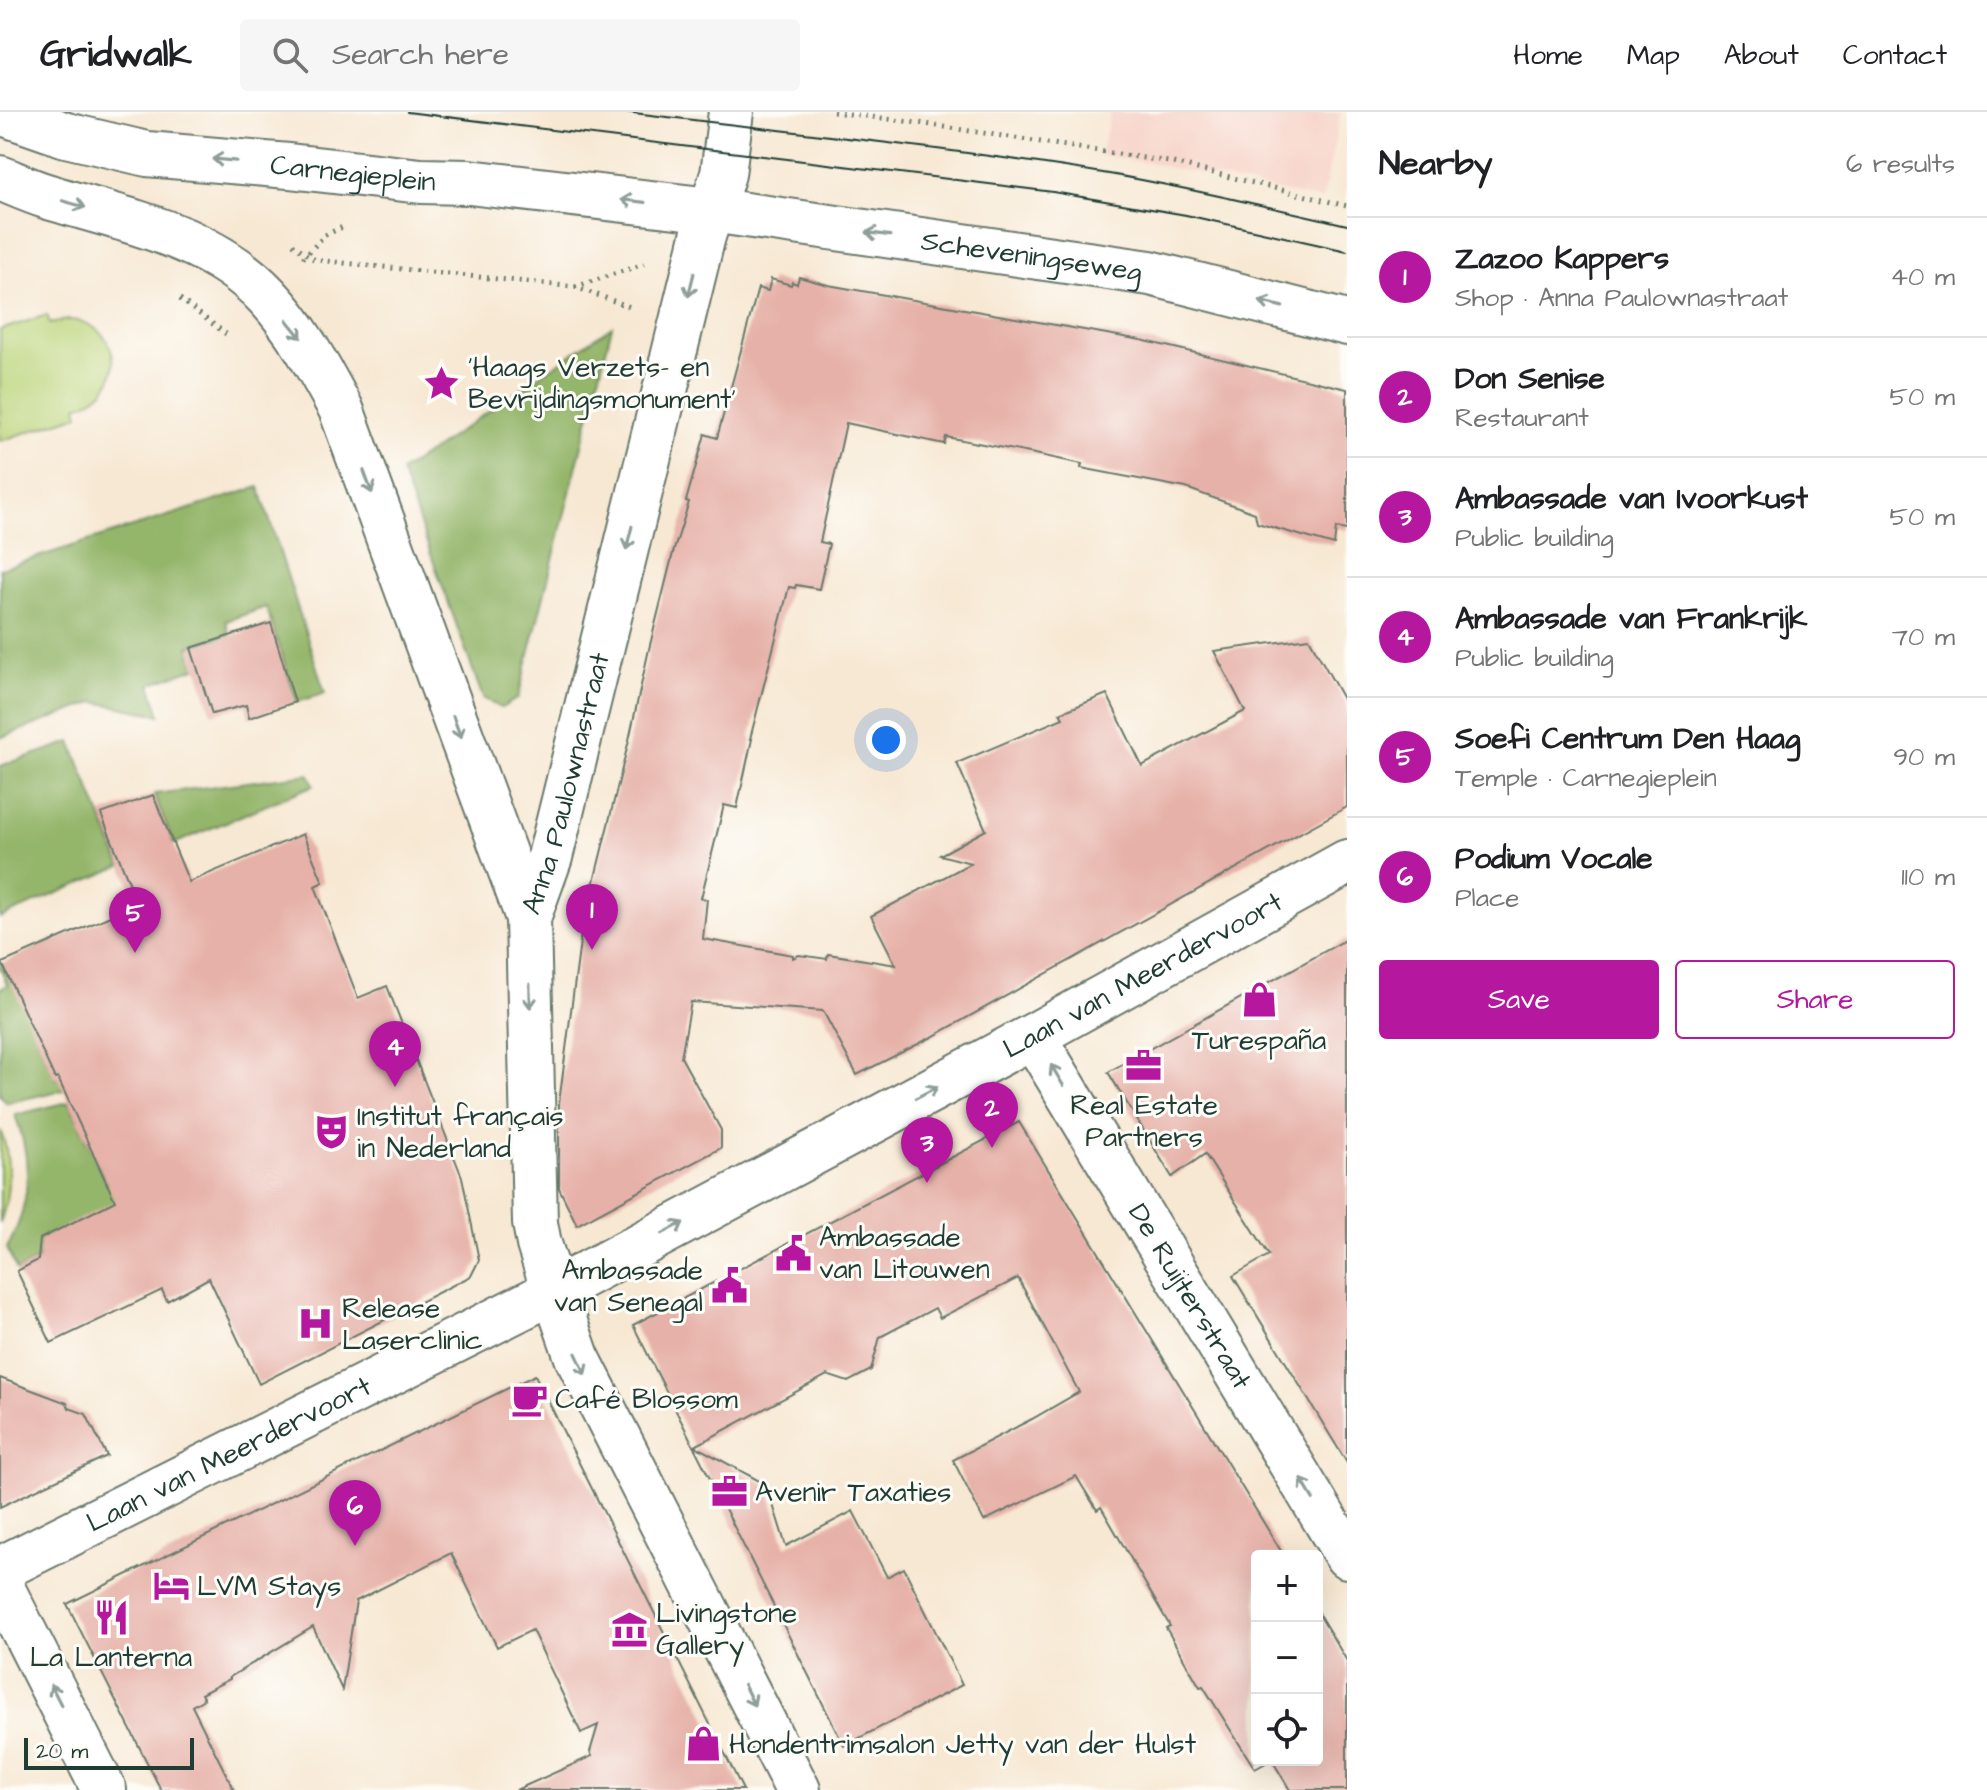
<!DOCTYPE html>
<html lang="en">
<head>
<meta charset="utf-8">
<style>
	body { margin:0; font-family:"Architects Daughter",sans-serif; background:#f6f6f6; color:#202124 }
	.controls { position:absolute; right:24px; bottom:24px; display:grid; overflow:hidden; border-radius:8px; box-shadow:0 8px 32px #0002 }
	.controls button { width:72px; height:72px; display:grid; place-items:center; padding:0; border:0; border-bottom:2px solid #e0e0e0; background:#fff; color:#202124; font:40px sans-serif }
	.scale { position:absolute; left:24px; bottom:20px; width:170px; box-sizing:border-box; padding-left:8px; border:4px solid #1f3d34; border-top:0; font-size:22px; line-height:28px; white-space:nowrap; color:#1f3d34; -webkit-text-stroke:6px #fdfcf7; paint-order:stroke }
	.you { position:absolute; left:886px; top:628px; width:28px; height:28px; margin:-20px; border:6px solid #fff; border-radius:50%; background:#1a73e8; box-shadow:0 0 0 12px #1a73e833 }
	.badge { display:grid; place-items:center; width:52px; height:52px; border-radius:50%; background:#b5179e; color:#fff; font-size:26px; font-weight:700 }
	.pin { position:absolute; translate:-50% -66px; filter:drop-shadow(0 2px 4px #0008) }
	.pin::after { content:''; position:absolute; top:42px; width:28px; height:24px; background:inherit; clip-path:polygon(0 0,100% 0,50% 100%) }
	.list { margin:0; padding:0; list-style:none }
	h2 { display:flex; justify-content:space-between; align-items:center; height:104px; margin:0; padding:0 32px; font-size:34px }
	h2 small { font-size:26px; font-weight:400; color:#757577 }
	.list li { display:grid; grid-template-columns:52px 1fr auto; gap:24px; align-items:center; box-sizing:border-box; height:120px; padding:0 32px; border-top:2px solid #e0e0e0 }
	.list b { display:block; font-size:30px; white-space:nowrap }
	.list p { margin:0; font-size:26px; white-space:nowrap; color:#757577 }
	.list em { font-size:26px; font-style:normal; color:#757577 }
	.actions { display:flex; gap:16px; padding:24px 32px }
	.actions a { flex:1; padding:18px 0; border:2px solid #b5179e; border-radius:8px; text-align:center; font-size:28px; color:#b5179e }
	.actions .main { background:#b5179e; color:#fff }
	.icon { flex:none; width:44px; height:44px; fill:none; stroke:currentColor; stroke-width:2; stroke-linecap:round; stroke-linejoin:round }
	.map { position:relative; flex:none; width:1347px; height:1678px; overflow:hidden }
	header { display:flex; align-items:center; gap:48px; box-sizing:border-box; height:112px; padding:0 40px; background:#fff; border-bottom:2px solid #e0e0e0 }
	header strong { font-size:38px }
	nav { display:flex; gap:44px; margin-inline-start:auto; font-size:28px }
	.search { width:560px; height:72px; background:#f6f6f6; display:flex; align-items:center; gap:20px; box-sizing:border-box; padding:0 28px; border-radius:8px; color:#757577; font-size:30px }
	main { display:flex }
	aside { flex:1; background:#fff }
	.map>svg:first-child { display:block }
</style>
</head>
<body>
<header>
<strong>Gridwalk</strong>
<div class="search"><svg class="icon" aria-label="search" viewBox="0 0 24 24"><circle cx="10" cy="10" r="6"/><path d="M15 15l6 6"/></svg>Search here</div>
<nav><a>Home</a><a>Map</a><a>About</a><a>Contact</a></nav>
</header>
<main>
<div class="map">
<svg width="1347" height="1678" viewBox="0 0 1347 1678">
	<rect width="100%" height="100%" fill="#fdfcf7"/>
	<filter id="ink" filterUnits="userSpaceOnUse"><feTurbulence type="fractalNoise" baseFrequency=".0125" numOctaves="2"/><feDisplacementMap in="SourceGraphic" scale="16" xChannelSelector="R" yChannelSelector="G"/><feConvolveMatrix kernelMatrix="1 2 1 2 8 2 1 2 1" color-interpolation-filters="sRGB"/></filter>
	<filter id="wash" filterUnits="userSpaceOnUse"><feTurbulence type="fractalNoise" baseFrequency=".006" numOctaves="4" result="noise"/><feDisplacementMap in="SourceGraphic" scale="32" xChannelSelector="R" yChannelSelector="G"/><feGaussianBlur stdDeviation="1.8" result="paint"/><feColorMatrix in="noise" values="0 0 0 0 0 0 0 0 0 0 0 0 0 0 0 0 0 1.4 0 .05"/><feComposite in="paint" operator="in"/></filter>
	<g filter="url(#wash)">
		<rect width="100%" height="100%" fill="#f7e8d3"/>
		<path fill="#f7d1c6" d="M 1111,0 L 1341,0 L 1322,88 L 1149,51 L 1100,43 Z"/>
		<g fill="#bbd47a" stroke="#6d8857" stroke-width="2">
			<path d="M 47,203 L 50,212 C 56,211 63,208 69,208 C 105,208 127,249 104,278 C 97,286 87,291 77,294 L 79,303 L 0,329 L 0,218 Z"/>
			<path d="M 0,1018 C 12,1045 10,1084 0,1111 Z"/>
		</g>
		<g fill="#94b66a" stroke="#5a7a4f" stroke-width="2" fill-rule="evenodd">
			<path d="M 612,214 L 518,586 L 501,596 L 483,586 L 401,360 Z"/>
			<path d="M 259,375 L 325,581 L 297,590 L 266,495 L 226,509 L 229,522 L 189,535 L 195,556 L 150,572 L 160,603 L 95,590 L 0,626 L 0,457 Z"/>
			<path d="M 71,630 L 121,754 L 0,806 L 0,654 Z"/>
			<path d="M 309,662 L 314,673 L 174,732 L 154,682 Z"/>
			<path d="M 52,829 L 107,958 L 63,978 L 7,991 L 0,983 L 0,877 L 7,873 L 0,854 ZM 37,927 L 78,958 L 56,967 Z"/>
			<path d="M 69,990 L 108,1074 L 153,1076 L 40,1127 L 38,1148 L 17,1159 L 7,1136 C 31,1093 33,1050 15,1003 Z"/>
		</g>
		<g id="blocks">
			<g fill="#e6b1a8">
				<path d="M 799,165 L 828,173 L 1141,228 L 1347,277 L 1347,418 L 1336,416 L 1334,433 L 1257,411 L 1255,401 L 1186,376 L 1081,356 L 1082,352 L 1035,342 L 946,325 L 944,332 L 846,311 L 820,430 L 829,432 L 819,477 L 796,473 L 795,476 L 789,475 L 750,627 L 752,627 L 737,696 L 724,693 L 701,786 L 707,787 L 703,827 L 793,843 L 793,846 L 799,843 L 827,847 L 828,842 L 896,853 L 871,804 L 971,751 L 940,743 L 986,718 L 957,651 L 1063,606 L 1060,601 L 1107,582 L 1142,654 L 1245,599 L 1214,539 L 1309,526 L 1347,594 L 1347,695 L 932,925 L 857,963 L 823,899 L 691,890 L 681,945 L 721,1018 L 721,1036 L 577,1113 L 559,1076 L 559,991 L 581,822 L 629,628 L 649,537 L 673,441 L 689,390 L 686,389 L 705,322 L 717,326 L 758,176 L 768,179 L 771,167 L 791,173 L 792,170 L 797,172 Z"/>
				<path d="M 271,511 L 295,590 L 249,606 L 246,593 L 212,602 L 191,536 Z"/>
				<path d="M 153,683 L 189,770 L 303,722 L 323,770 L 315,774 L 358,886 L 387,874 L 462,1065 L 479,1148 L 471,1164 L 259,1272 L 209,1166 L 167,1189 L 162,1178 L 51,1231 L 17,1159 L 38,1148 L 40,1127 L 115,1089 L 58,966 L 55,967 L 2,851 L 138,792 L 101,702 Z"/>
				<path d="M 1347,827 L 1347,1351 L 1233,1164 L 1269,1143 L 1205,1042 L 1172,1065 L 1108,960 Z"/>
				<path d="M 1019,1010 L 1284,1444 L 1257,1444 L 1257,1648 L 1271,1648 L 1255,1657 L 1203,1574 L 1200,1575 L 1166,1516 L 1170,1514 L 1101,1395 L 1097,1398 L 1076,1364 L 984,1409 L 953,1348 L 1032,1307 L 1079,1280 L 1018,1166 L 940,1206 L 935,1196 L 880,1225 L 871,1258 L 848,1270 L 827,1263 L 695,1334 L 765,1372 L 769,1380 L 786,1434 L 853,1399 L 887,1465 L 904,1456 L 962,1573 L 844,1634 L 633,1213 Z"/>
				<path d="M 535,1263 L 743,1678 L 516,1678 L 592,1644 L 590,1640 L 598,1613 L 581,1621 L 532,1518 L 497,1535 L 451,1441 L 356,1489 L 342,1578 L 313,1515 L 230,1565 L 230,1567 L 201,1582 L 204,1587 L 192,1594 L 234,1678 L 161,1678 L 67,1492 Z"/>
				<path d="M 0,1266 L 67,1291 L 69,1296 L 86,1302 L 107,1344 L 0,1395 Z"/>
				<path d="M 1317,1499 L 1347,1549 L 1347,1678 L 1290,1678 L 1272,1648 L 1317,1648 Z"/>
			</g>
		</g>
	</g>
	<g filter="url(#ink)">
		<use href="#blocks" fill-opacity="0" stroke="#6b796c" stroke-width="2"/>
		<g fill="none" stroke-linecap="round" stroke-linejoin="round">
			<defs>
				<g id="street">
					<path id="s1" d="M 528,806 L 550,745 L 703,124 L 723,62 L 731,0"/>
					<path id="s2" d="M 1033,924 L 1347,1444"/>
					<path d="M 554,1179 L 577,1245 L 798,1678"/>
					<path d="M 0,1472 L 104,1678"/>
				</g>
				<g id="secondary">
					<path id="s3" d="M 0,0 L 66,23 L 147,42 L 289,54 L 421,69 L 469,70 L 711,98 L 1150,161 L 1347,211"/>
					<path d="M 0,66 C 15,72 30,79 46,84 C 123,108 210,123 267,184 C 299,218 319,257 341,297 L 528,806 L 535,1111 L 539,1132 L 554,1179"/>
					<path id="s4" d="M 0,1457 L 554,1179 L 1033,924 L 1347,750"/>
				</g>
			</defs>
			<use href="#street" stroke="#6b796c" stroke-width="48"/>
			<use href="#secondary" stroke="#6b796c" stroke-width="48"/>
			<g stroke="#6b796c" stroke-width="5" stroke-dasharray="2 6" stroke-linecap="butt">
				<path d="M 833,0 L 919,11 L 1169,50 L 1347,94"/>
				<path d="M 293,132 L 315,148 L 575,175 L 633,196"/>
				<path d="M 303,146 L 325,123 L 345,114"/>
				<path d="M 575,175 L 644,152"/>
				<path d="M 180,187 L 226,222"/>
			</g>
			<use href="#street" stroke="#fff" stroke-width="44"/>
			<use href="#secondary" stroke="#fff" stroke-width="44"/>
			<g stroke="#1f3d34" stroke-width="2">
				<path d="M 407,0 L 1053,80 L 1186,103 L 1347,139"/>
				<path d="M 626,0 C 789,20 953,36 1115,63 C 1193,77 1270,95 1347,113"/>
			</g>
		</g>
		<defs><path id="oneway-shaft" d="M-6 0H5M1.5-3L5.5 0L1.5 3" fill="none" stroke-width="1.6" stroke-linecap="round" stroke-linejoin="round" transform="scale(2)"/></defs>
		<g stroke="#8f9e9a">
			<use href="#oneway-shaft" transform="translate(224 48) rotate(-175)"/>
			<use href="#oneway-shaft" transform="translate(633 89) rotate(-173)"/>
			<use href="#oneway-shaft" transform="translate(74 92) rotate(16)"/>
			<use href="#oneway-shaft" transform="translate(878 122) rotate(-172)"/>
			<use href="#oneway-shaft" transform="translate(691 173) rotate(104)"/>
			<use href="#oneway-shaft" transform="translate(1271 192) rotate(-166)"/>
			<use href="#oneway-shaft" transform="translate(294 217) rotate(51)"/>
			<use href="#oneway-shaft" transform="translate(368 370) rotate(70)"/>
			<use href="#oneway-shaft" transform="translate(629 426) rotate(104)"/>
			<use href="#oneway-shaft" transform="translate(457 615) rotate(70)"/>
			<use href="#oneway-shaft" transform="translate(530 884) rotate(89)"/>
			<use href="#oneway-shaft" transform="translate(1057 963) rotate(-121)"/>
			<use href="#oneway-shaft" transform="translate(927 980) rotate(-28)"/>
			<use href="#oneway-shaft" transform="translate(673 1116) rotate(-28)"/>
			<use href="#oneway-shaft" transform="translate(581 1252) rotate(65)"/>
			<use href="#oneway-shaft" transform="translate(1307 1377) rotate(-121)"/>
			<use href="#oneway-shaft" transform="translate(56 1583) rotate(-117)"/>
			<use href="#oneway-shaft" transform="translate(749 1583) rotate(63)"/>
		</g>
	</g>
	<defs>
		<symbol id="sight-bare" viewBox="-9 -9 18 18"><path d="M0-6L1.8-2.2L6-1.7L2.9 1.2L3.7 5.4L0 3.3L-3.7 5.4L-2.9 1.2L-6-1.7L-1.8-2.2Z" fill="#b5179e" stroke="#fdfcf7" stroke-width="2.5" paint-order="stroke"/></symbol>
		<symbol id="shop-bare" viewBox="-9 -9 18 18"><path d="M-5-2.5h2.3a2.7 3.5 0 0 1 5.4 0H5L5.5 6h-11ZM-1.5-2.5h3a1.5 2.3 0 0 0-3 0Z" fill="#b5179e" stroke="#fdfcf7" stroke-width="2.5" paint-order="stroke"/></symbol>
		<symbol id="office-bare" viewBox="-9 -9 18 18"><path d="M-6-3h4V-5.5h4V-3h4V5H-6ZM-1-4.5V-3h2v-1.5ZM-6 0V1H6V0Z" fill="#b5179e" stroke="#fdfcf7" stroke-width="2.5" paint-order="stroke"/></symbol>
		<symbol id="theatre-bare" viewBox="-9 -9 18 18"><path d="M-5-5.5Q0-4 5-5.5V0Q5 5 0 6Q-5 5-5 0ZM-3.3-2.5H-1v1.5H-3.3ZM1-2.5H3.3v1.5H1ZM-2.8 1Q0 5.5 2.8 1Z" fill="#b5179e" stroke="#fdfcf7" stroke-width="2.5" paint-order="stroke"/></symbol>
		<symbol id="civic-bare" viewBox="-9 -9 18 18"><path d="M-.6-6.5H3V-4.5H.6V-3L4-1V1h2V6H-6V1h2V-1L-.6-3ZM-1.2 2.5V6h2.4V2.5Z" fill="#b5179e" stroke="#fdfcf7" stroke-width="2.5" paint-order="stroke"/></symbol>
		<symbol id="hospital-bare" viewBox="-9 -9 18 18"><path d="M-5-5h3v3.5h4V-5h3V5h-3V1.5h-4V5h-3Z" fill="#b5179e" stroke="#fdfcf7" stroke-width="2.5" paint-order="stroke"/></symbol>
		<symbol id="cafe-bare" viewBox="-9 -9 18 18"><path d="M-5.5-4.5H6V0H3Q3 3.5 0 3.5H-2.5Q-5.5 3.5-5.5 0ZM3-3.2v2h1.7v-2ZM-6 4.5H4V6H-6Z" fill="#b5179e" stroke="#fdfcf7" stroke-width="2.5" paint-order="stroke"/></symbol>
		<symbol id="hotel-bare" viewBox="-9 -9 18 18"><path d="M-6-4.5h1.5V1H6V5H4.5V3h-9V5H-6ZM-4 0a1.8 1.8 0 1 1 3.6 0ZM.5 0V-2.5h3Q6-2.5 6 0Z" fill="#b5179e" stroke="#fdfcf7" stroke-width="2.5" paint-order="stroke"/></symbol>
		<symbol id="restaurant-bare" viewBox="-9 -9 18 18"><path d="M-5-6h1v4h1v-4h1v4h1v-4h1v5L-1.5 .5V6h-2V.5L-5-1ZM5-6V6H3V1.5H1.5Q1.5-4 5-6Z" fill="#b5179e" stroke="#fdfcf7" stroke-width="2.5" paint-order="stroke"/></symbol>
		<symbol id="museum-bare" viewBox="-9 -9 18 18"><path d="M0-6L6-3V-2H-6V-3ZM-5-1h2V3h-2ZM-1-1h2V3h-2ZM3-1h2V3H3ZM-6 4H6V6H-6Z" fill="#b5179e" stroke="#fdfcf7" stroke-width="2.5" paint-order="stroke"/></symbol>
	</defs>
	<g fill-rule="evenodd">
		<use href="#sight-bare" x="416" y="246" width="51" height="51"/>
		<use href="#shop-bare" x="1234" y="862" width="51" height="51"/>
		<use href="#office-bare" x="1118" y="928" width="51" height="51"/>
		<use href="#theatre-bare" x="306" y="994" width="51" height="51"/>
		<use href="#civic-bare" x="768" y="1116" width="51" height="51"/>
		<use href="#civic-bare" x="704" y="1148" width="51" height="51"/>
		<use href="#hospital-bare" x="290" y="1186" width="51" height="51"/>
		<use href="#cafe-bare" x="504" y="1262" width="51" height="51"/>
		<use href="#office-bare" x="704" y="1354" width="51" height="51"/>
		<use href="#hotel-bare" x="146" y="1448" width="51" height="51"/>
		<use href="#restaurant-bare" x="86" y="1480" width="51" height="51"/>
		<use href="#museum-bare" x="604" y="1492" width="51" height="51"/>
		<use href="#shop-bare" x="678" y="1606" width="51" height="51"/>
	</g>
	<g text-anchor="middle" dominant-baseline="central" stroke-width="6" stroke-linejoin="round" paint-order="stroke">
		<g font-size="28" fill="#1f3d34" stroke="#fdfcf7">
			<text stroke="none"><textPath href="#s3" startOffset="360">Carnegieplein</textPath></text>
			<text stroke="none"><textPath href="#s3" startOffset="1044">Scheveningseweg</textPath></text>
			<text stroke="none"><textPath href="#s1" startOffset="140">Anna Paulownastraat</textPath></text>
			<text stroke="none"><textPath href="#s4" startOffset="1288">Laan van Meerdervoort</textPath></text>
			<text stroke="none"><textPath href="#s2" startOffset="304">De Ruijterstraat</textPath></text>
			<text stroke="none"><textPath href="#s4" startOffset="256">Laan van Meerdervoort</textPath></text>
		</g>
		<g font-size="28" fill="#1f3d34" stroke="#fdfcf7" text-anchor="start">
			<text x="468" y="255">'Haags Verzets- en<tspan x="468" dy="32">Bevrijdingsmonument'</tspan></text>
			<text x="1259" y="928" text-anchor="middle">Turespaña</text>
			<text x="1144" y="993" text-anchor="middle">Real Estate<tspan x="1144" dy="32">Partners</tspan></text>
			<text x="357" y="1004">Institut français<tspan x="357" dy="32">in Nederland</tspan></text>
			<text x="819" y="1125">Ambassade<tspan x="819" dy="32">van Litouwen</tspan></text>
			<text x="703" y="1158" text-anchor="end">Ambassade<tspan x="703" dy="32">van Senegal</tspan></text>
			<text x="342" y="1196">Release<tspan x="342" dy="32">Laserclinic</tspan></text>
			<text x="555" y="1287">Café Blossom</text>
			<text x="755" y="1380">Avenir Taxaties</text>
			<text x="197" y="1474">LVM Stays</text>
			<text x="656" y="1501">Livingstone<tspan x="656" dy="32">Gallery</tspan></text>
			<text x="111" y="1545" text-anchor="middle">La Lanterna</text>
			<text x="729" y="1632">Hondentrimsalon Jetty van der Hulst</text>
		</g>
	</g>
</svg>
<div class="controls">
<button>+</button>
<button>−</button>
<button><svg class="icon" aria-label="locate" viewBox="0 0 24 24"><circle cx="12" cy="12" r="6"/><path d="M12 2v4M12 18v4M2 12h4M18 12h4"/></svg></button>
</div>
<div class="scale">20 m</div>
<div class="you"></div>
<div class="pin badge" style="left:592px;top:838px">1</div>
<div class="pin badge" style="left:992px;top:1036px">2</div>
<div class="pin badge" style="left:927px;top:1071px">3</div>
<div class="pin badge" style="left:395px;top:975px">4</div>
<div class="pin badge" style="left:135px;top:841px">5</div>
<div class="pin badge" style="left:355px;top:1434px">6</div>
</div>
<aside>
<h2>Nearby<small>6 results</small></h2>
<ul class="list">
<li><span class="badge">1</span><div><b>Zazoo Kappers</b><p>Shop · Anna Paulownastraat</p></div><em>40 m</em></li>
<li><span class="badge">2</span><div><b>Don Senise</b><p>Restaurant</p></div><em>50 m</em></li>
<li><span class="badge">3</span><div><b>Ambassade van Ivoorkust</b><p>Public building</p></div><em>50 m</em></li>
<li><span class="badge">4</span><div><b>Ambassade van Frankrijk</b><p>Public building</p></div><em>70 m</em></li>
<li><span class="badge">5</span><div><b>Soefi Centrum Den Haag</b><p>Temple · Carnegieplein</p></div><em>90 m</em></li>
<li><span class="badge">6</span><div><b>Podium Vocale</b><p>Place</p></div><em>110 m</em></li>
</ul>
<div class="actions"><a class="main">Save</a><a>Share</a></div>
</aside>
</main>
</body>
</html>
